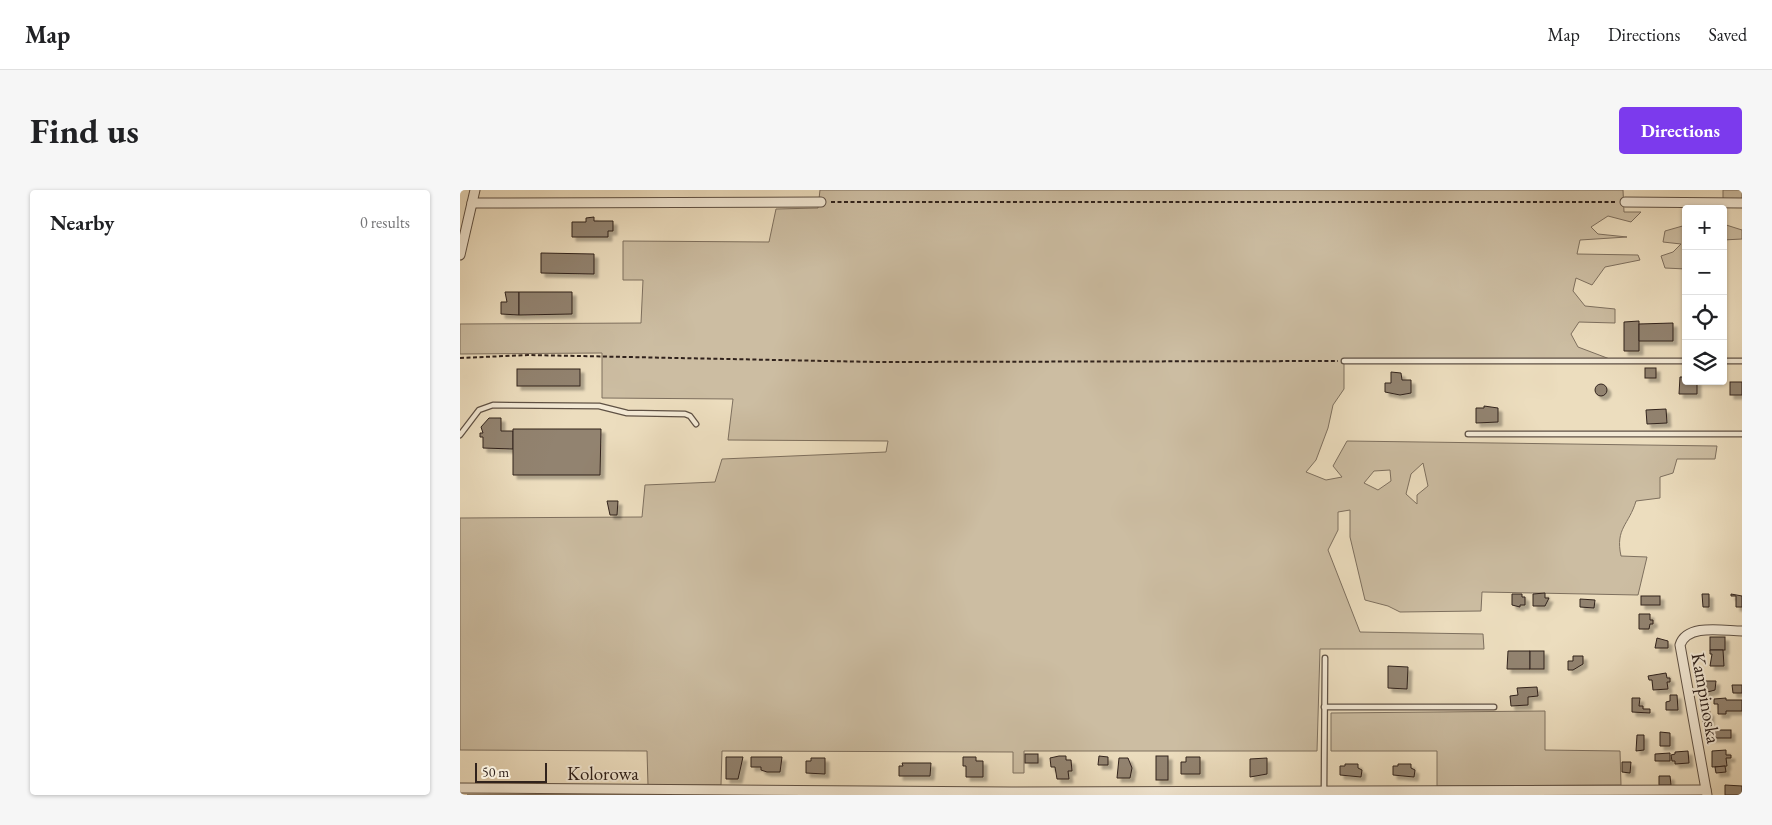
<!DOCTYPE html>
<html lang="en">
<head>
<meta charset="utf-8">
<style>
	body { margin:0; font-family:"EB Garamond",serif; background:#f6f6f6; color:#202124 }
	.controls { position:absolute; right:15px; top:15px; display:grid; overflow:hidden; border-radius:5px; box-shadow:0 1px 4px #0004 }
	.controls button { width:45px; height:45px; display:grid; place-items:center; padding:0; border:0; border-bottom:1px solid #e0e0e0; background:#fff; color:#202124; font:25px sans-serif }
	.scale { position:absolute; left:15px; bottom:12px; width:72px; box-sizing:border-box; padding-left:5px; border:2px solid #30221c; border-top:0; font-size:14px; line-height:18px; white-space:nowrap; color:#30221c; -webkit-text-stroke:4px #f3e9d5; paint-order:stroke }
	.list { margin:0; padding:0; list-style:none }
	h2 { display:flex; justify-content:space-between; align-items:center; height:65px; margin:0; padding:0 20px; font-size:21px }
	h2 small { font-size:16px; font-weight:400; color:#757577 }
	.icon { flex:none; width:28px; height:28px; fill:none; stroke:currentColor; stroke-width:2; stroke-linecap:round; stroke-linejoin:round }
	.map { position:relative; flex:none; width:1282px; height:605px; overflow:hidden; border-radius:5px }
	header { display:flex; align-items:center; gap:30px; box-sizing:border-box; height:70px; padding:0 25px; background:#fff; border-bottom:1px solid #e0e0e0 }
	header strong { font-size:24px }
	nav { display:flex; gap:28px; margin-inline-start:auto; font-size:18px }
	.intro { display:flex; align-items:center; justify-content:space-between; box-sizing:border-box; height:120px; padding:0 30px }
	h1 { margin:0; font-size:35px }
	.button { padding:12px 22px; border-radius:5px; background:#7c3aed; color:#fff; font-size:18px; font-weight:700 }
	main { display:flex; gap:30px; padding:0 30px }
	aside { flex:1; background:#fff; border-radius:5px; box-shadow:0 1px 4px #0004 }
	.map>svg:first-child { display:block }
</style>
</head>
<body>
<header>
<strong>Map</strong>
<nav><a>Map</a><a>Directions</a><a>Saved</a></nav>
</header>
<div class="intro"><h1>Find us</h1><a class="button">Directions</a></div>
<main>
<aside>
<h2>Nearby<small>0 results</small></h2>
<ul class="list">
</ul>
</aside>
<div class="map">
<svg width="1282" height="605" viewBox="0 0 1282 605">
	<defs>
		<filter id="shadow"><feDropShadow dx="4" dy="4" stdDeviation="1" flood-color="#0004"/></filter>
	</defs>
	<rect width="100%" height="100%" fill="#ecddbe"/>
	<filter id="stains"><feTurbulence type="fractalNoise" baseFrequency=".004" numOctaves="4"/><feColorMatrix values="0 0 0 0 .2 0 0 0 0 .09 0 0 0 0 .02 0 0 0 .5 -.17"/></filter>
	<radialGradient id="worn" r=".72"><stop offset=".6" stop-color="#630" stop-opacity="0"/><stop offset="1" stop-color="#630" stop-opacity=".3"/></radialGradient>
	<g fill="#ccbda2" stroke="#7e705f" fill-rule="evenodd">
		<path d="M 360,0 L 1163,0 L 1164,22 L 1181,22 L 1171,32 L 1148,26 L 1131,37 L 1138,44 L 1167,47 L 1120,50 L 1117,64 L 1178,65 L 1180,70 L 1145,77 L 1132,95 L 1116,88 L 1113,101 L 1125,116 L 1155,119 L 1155,133 L 1119,132 L 1111,144 L 1118,157 L 1155,171 L 884,171 L 884,199 L 873,215 L 868,238 L 856,270 L 846,282 L 866,290 L 882,287 L 873,276 L 887,251 L 1257,256 L 1255,269 L 1217,269 L 1213,283 L 1200,287 L 1200,308 L 1176,311 C 1169,335 1155,338 1161,366 L 1187,367 L 1178,405 L 1022,402 L 1021,421 L 940,422 L 928,416 L 905,410 L 890,347 L 890,320 L 878,322 L 878,340 L 868,360 L 900,442 L 1023,444 L 1024,459 L 860,459 L 857,561 L 564,561 L 564,583 L 553,583 L 553,562 L 262,561 L 261,595 L 188,595 L 187,561 L 0,560 L 0,328 L 182,327 L 185,295 L 255,292 L 262,269 L 426,262 L 428,251 L 268,250 L 273,209 L 142,208 L 142,163 L 0,164 L 0,134 L 181,133 L 183,90 L 163,90 L 163,51 L 309,52 L 316,19 L 358,18 ZM 963,273 L 968,296 L 957,305 L 957,314 L 946,304 L 951,284 ZM 930,280 L 931,291 L 918,300 L 904,293 L 914,281 Z"/>
		<rect x="1263" y="0" width="19" height="9"/>
		<path d="M 1263,34 L 1282,40 L 1282,49 L 1263,50 Z"/>
		<path d="M 1226,35 L 1226,79 L 1205,78 L 1201,66 L 1213,62 L 1221,54 L 1203,52 L 1205,41 Z"/>
		<path d="M 1085,521 L 1085,560 L 1160,561 L 1161,595 L 977,596 L 977,561 L 871,561 L 871,523 Z"/>
		<path d="M 272,603 L 271,605 L 7,605 Z"/>
	</g>
	<g fill="#928370" stroke="#30221c" filter="url(#shadow)">
		<path d="M 134,27 L 134,31 L 153,31 L 153,41 L 148,41 L 148,47 L 112,47 L 112,32 L 126,32 L 126,28 Z"/>
		<path d="M 81,63 L 134,64 L 134,84 L 81,83 Z"/>
		<path d="M 45,102 L 59,102 L 59,125 L 41,124 L 41,112 L 47,112 Z"/>
		<path d="M 59,102 L 112,102 L 112,124 L 59,125 Z"/>
		<path d="M 1179,131 L 1179,161 L 1164,161 L 1164,132 Z"/>
		<path d="M 1213,133 L 1213,151 L 1179,151 L 1179,134 Z"/>
		<rect x="1185" y="178" width="11" height="10"/>
		<rect x="57" y="179" width="63" height="17"/>
		<path d="M 931,182 L 941,183 L 942,190 L 951,190 L 951,203 L 940,205 L 925,202 L 925,193 L 931,193 Z"/>
		<path d="M 1220,187 L 1226,187 L 1226,191 L 1237,191 L 1237,204 L 1219,204 Z"/>
		<rect x="1270" y="192" width="12" height="13"/>
		<circle cx="1141" cy="200" r="6"/>
		<path d="M 1024,216 L 1038,218 L 1038,232 L 1016,233 L 1016,218 L 1024,218 Z"/>
		<path d="M 1206,219 L 1207,233 L 1187,234 L 1186,220 Z"/>
		<path d="M 29,228 L 41,228 L 41,241 L 53,241 L 53,259 L 23,258 L 23,247 L 20,247 L 20,243 L 23,243 L 21,237 Z"/>
		<path d="M 53,239 L 141,239 L 140,285 L 53,285 Z"/>
		<path d="M 147,311 L 158,311 L 157,325 L 150,325 Z"/>
		<path d="M 1085,403 L 1085,408 L 1089,408 L 1085,416 L 1073,416 L 1073,404 Z"/>
		<path d="M 1052,404 L 1062,404 L 1062,407 L 1065,407 L 1065,415 L 1060,415 L 1060,417 L 1052,415 Z"/>
		<path d="M 1242,404 L 1249,404 L 1249,417 L 1243,417 Z"/>
		<path d="M 1271,404 L 1282,406 L 1282,417 L 1276,417 L 1276,406 L 1271,406 Z"/>
		<rect x="1181" y="406" width="19" height="9"/>
		<path d="M 1120,409 L 1135,410 L 1134,418 L 1120,417 Z"/>
		<path d="M 1179,424 L 1190,424 L 1190,430 L 1193,430 L 1193,434 L 1190,434 L 1189,439 L 1179,439 Z"/>
		<rect x="1250" y="447" width="15" height="13"/>
		<path d="M 1197,448 L 1208,451 L 1208,458 L 1195,458 Z"/>
		<path d="M 1250,460 L 1263,460 L 1264,476 L 1250,476 L 1252,464 L 1250,464 Z"/>
		<path d="M 1048,461 L 1070,461 L 1070,479 L 1047,479 Z"/>
		<rect x="1070" y="461" width="14" height="18"/>
		<path d="M 1113,466 L 1123,466 L 1123,474 L 1113,480 L 1108,480 L 1108,471 L 1113,471 Z"/>
		<path d="M 928,476 L 948,477 L 947,499 L 928,498 Z"/>
		<path d="M 1206,483 L 1207,488 L 1210,488 L 1210,492 L 1207,492 L 1208,499 L 1193,500 L 1192,490 L 1189,490 L 1188,486 Z"/>
		<path d="M 1239,491 L 1256,491 L 1255,500 L 1244,503 L 1244,496 L 1239,495 Z"/>
		<path d="M 1272,495 L 1282,495 L 1282,503 L 1273,503 Z"/>
		<path d="M 1077,497 L 1078,506 L 1068,507 L 1068,515 L 1051,516 L 1050,506 L 1058,505 L 1057,498 Z"/>
		<path d="M 1210,505 L 1217,505 L 1218,520 L 1206,520 L 1206,512 L 1210,511 Z"/>
		<path d="M 1172,508 L 1180,508 L 1179,516 L 1183,516 L 1183,519 L 1190,519 L 1190,523 L 1172,522 Z"/>
		<path d="M 1266,508 L 1266,510 L 1282,510 L 1282,521 L 1266,521 L 1266,524 L 1258,524 L 1258,514 L 1254,514 L 1254,509 Z"/>
		<rect x="1243" y="522" width="7" height="10"/>
		<rect x="1245" y="540" width="26" height="8"/>
		<path d="M 1200,542 L 1210,543 L 1210,556 L 1200,556 Z"/>
		<path d="M 1177,545 L 1184,545 L 1184,560 L 1176,561 Z"/>
		<path d="M 1266,560 L 1266,565 L 1271,565 L 1271,568 L 1266,568 L 1267,576 L 1252,577 L 1252,561 Z"/>
		<path d="M 1228,561 L 1229,573 L 1215,574 L 1215,571 L 1212,571 L 1211,565 L 1215,564 L 1215,562 Z"/>
		<path d="M 1210,563 L 1210,571 L 1195,571 L 1195,564 Z"/>
		<rect x="565" y="564" width="13" height="9"/>
		<path d="M 599,566 L 606,566 L 606,570 L 611,570 L 612,581 L 608,581 L 609,589 L 597,589 L 595,577 L 591,577 L 590,568 Z"/>
		<path d="M 639,566 L 648,567 L 648,575 L 638,575 Z"/>
		<rect x="696" y="566" width="12" height="24"/>
		<path d="M 266,567 L 283,567 L 278,589 L 266,589 Z"/>
		<path d="M 291,567 L 322,567 L 320,582 L 307,582 L 301,580 L 301,577 L 291,577 Z"/>
		<path d="M 503,567 L 516,567 L 516,571 L 523,571 L 523,587 L 506,587 L 506,576 L 503,576 Z"/>
		<path d="M 726,567 L 740,567 L 740,584 L 721,584 L 721,572 L 726,572 Z"/>
		<path d="M 351,568 L 365,568 L 365,584 L 346,583 L 346,571 L 351,571 Z"/>
		<path d="M 659,568 L 668,568 L 672,578 L 670,588 L 657,588 Z"/>
		<path d="M 807,568 L 807,584 L 790,587 L 790,569 Z"/>
		<path d="M 1162,572 L 1171,572 L 1170,583 L 1162,582 Z"/>
		<path d="M 442,573 L 471,573 L 470,586 L 439,586 L 439,576 L 443,576 Z"/>
		<path d="M 885,574 L 898,574 L 898,578 L 902,580 L 901,587 L 880,585 L 880,576 L 885,576 Z"/>
		<path d="M 938,574 L 951,574 L 951,578 L 955,580 L 954,587 L 933,585 L 933,576 L 938,576 Z"/>
		<path d="M 1265,576 L 1266,582 L 1256,583 L 1255,577 Z"/>
		<path d="M 1199,586 L 1210,586 L 1211,595 L 1199,595 Z"/>
		<path d="M 1265,595 L 1282,596 L 1282,605 L 1265,605 Z"/>
	</g>
	<g fill="none" stroke-linecap="round" stroke-linejoin="round">
		<defs>
			<g id="lane">
				<path d="M 884,171 L 1226,171"/>
				<path d="M 1263,171 L 1282,171"/>
				<path d="M 1008,244 L 1282,244"/>
				<path d="M 0,245 L 19,220 L 33,215 L 139,216 L 167,223 L 225,224 L 230,226 L 236,234"/>
				<path d="M 864,517 L 1034,517"/>
				<path d="M 864,601 L 865,468"/>
			</g>
			<g id="street">
				<path d="M 1165,12 L 1282,13"/>
				<path d="M 12,13 L 361,12"/>
				<path d="M 0,65 L 15,0"/>
				<path d="M 0,598 L 551,602 L 1246,600"/>
				<path d="M 1247,605 L 1220,455 C 1227,433 1264,441 1282,441"/>
			</g>
		</defs>
		<use href="#lane" stroke="#5f5144" stroke-width="7"/>
		<use href="#street" stroke="#5f5144" stroke-width="11"/>
		<g stroke="#30221c" stroke-width="2" stroke-dasharray="4 2.5" stroke-linecap="butt">
			<path d="M 371,12 L 1156,12"/>
			<path d="M 0,168 L 68,165 L 417,172 L 878,171"/>
		</g>
		<use href="#lane" stroke="#f3e9d5" stroke-width="4.5"/>
		<use href="#street" stroke="#f3e9d5" stroke-width="9"/>
	</g>
	<g text-anchor="middle" dominant-baseline="central" stroke-width="4" stroke-linejoin="round" paint-order="stroke">
		<g font-size="19" fill="#30221c" stroke="#f3e9d5">
			<text transform="translate(1246 508) rotate(80)">Kampinoska</text>
			<text x="143" y="583">Kolorowa</text>
		</g>
	</g>
	<rect width="100%" height="100%" filter="url(#stains)"/>
	<rect width="100%" height="100%" fill="url(#worn)"/>
</svg>
<div class="controls">
<button>+</button>
<button>−</button>
<button><svg class="icon" aria-label="locate" viewBox="0 0 24 24"><circle cx="12" cy="12" r="6"/><path d="M12 2v4M12 18v4M2 12h4M18 12h4"/></svg></button>
<button><svg class="icon" aria-label="layers" viewBox="0 0 24 24"><path d="M12 4l9 5-9 5-9-5zM3 14l9 5 9-5"/></svg></button>
</div>
<div class="scale">50 m</div>
</div>
</main>
</body>
</html>
